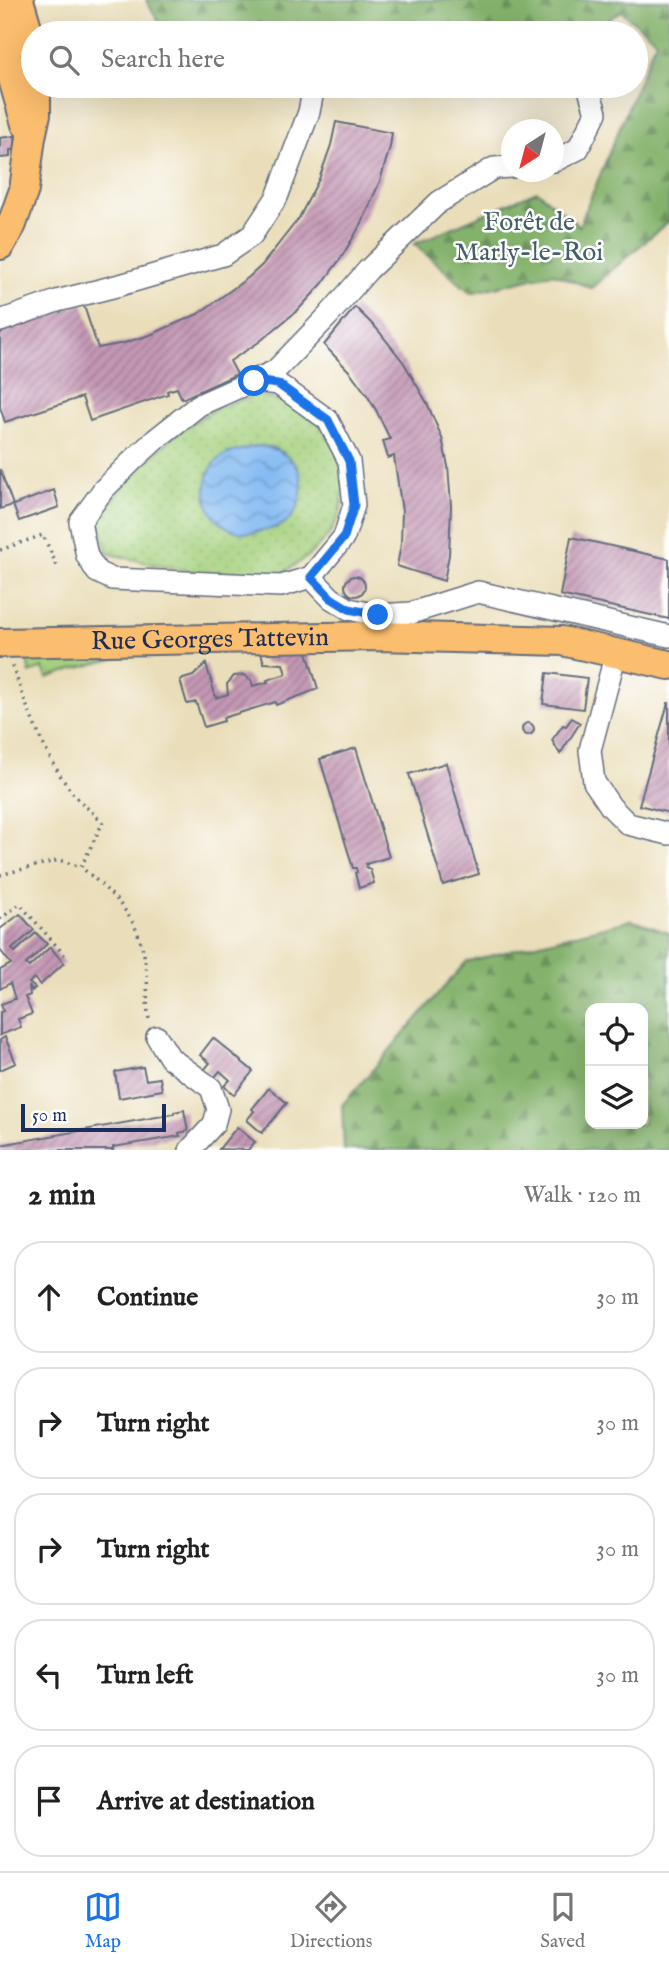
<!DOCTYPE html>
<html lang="en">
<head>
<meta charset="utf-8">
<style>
	body { margin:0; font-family:"IM FELL English",serif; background:#f6f6f6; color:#222 }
	.controls { position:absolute; right:21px; bottom:21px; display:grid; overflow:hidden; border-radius:14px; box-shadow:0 7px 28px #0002 }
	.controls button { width:63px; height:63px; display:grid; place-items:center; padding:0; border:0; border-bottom:2px solid #e0e0e0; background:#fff; color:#222; font:35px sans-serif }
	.compass { position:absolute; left:501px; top:119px; width:63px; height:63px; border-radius:50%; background:#fff; box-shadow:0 7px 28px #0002; rotate:216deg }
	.scale { position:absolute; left:21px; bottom:18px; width:145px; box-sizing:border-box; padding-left:7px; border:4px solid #1b2f5e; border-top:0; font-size:19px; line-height:24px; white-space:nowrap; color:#1b2f5e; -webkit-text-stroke:5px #fff; paint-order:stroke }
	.stop { position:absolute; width:21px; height:21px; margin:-16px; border:5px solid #1a73e8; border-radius:50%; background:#fff }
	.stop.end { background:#1a73e8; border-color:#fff; box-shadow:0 2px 7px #0008 }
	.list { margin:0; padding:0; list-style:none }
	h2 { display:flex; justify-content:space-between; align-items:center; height:91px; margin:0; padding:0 28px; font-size:30px }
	h2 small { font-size:23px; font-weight:400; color:#767676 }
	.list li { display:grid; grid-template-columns:46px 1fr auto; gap:21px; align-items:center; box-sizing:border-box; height:112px; margin:0 14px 14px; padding:0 14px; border:2px solid #e0e0e0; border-radius:28px }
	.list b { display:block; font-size:26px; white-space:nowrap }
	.list em { font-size:23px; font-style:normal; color:#767676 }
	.icon { flex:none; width:38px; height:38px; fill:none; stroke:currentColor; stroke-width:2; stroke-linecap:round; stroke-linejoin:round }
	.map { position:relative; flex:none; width:669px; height:1150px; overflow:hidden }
	.search { position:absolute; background:#fff; box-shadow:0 7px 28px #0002; left:21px; right:21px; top:21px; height:77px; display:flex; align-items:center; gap:18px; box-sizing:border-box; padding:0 24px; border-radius:38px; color:#767676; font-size:26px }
	.sheet { height:721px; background:#fff }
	nav { display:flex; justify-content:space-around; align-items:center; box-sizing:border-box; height:98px; border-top:2px solid #e0e0e0; background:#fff; font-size:19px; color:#767676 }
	nav a { display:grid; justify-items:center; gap:4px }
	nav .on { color:#1a73e8 }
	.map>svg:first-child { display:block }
</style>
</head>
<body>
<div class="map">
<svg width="669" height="1150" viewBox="0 0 669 1150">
	<defs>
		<pattern id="grass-dots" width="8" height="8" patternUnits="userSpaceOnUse" patternTransform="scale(1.75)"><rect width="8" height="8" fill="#a5d07d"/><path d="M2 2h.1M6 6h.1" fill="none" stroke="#8db36e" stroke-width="1.8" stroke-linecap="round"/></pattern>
		<pattern id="forest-firs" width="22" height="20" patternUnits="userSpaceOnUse" patternTransform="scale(1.75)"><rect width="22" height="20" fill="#84b26c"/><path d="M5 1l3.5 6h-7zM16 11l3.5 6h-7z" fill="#6b915c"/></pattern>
		<pattern id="park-tufts" width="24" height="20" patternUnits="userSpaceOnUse" patternTransform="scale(1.75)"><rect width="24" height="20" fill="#a5d07d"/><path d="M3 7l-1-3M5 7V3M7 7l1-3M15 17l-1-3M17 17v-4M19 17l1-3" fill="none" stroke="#8db36e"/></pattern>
		<pattern id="water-waves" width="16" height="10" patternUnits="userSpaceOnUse" patternTransform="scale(1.75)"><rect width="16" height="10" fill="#83baf3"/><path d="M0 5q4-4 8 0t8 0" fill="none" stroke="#6a98c8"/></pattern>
		<pattern id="building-hatch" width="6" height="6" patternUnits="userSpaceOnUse" patternTransform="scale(1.75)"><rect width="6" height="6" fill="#c498b4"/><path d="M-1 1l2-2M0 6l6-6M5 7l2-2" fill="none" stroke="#9e7c96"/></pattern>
	</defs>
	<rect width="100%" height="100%" fill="#fff"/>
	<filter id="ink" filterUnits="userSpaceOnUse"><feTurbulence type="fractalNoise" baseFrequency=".0143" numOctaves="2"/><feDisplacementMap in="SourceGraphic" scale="14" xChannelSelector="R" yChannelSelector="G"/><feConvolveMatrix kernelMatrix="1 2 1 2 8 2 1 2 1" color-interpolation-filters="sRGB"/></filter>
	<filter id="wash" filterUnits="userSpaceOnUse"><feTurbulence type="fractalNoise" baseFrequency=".00686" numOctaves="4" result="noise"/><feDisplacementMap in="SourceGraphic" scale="28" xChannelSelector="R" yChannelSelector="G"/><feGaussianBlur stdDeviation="1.57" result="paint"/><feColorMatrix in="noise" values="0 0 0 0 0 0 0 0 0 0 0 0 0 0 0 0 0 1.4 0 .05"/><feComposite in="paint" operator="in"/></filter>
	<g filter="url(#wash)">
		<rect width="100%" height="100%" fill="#eadeba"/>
		<path fill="url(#grass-dots)" stroke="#60806e" stroke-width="2" fill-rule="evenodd" d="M 257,395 L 291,404 L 320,424 L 339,457 L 345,486 L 340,513 L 328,537 L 307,557 L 281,574 L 225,576 L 156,565 L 107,553 L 99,518 C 132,475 170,431 220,407 C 231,402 245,399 257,395 ZM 257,446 L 272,447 L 282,452 L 209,473 C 223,451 234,452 257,446 Z"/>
		<g fill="url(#forest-firs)" stroke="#507065" stroke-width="2" fill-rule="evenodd">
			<path d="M 146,0 L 669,0 L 669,221 L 591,288 L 553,273 L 471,293 L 414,244 L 537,191 L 579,226 L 656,40 L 621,11 L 589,33 L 165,33 Z"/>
			<path d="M 631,920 L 669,933 L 669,1150 L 344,1150 L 342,1105 L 466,962 ZM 590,1008 L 643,1008 L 643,1124 L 590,1124 Z"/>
		</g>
		<path fill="url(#park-tufts)" stroke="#60806e" stroke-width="2" d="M 153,649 L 71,670 L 47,678 L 43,668 L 30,673 L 25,652 Z"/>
		<path fill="url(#water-waves)" stroke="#4f74a8" stroke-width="2" d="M 257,446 C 287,448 308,468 300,499 C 298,507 293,517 286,522 C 279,528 270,529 261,531 C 247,535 233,533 221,523 C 201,508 201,472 221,457 C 231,451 246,449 257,446 Z"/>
		<g id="blocks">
			<g fill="url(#building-hatch)">
				<path d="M 336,122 L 392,133 L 390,147 L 380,181 L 363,221 L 341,258 L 322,284 L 298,310 L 259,342 L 230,361 L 237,374 L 182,399 L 177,388 L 167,391 L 168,394 L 90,421 L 82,397 L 5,422 L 0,407 L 0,333 L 83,303 L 98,348 L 124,343 L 150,335 L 198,314 L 249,277 L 262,265 L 299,218 L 319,179 L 331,145 Z"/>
				<path d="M 15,136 L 16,149 L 10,150 L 10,157 L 0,158 L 0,138 Z"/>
				<path d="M 355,307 L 377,329 L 404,363 L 427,403 L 442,438 L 448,466 L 451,505 L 449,555 L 444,581 L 397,566 L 401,544 L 402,511 L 394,456 L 388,458 L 383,441 L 390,439 L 376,410 L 367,395 L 350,372 L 324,345 Z"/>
				<path d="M 0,469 L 13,505 L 0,509 Z"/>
				<path d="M 54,490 L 59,507 L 19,521 L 13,505 Z"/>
				<path d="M 571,537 L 669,559 L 669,619 L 560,595 Z"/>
				<circle cx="355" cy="586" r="10"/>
				<path d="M 260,649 L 307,652 L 318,689 L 276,705 L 275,702 L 223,718 L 224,721 L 204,727 L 196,702 L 187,704 L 180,680 L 193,676 L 206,664 L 216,698 L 228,694 L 227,684 L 234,676 L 244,675 L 251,680 L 253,686 L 268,682 L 267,680 L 286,674 L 283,664 L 264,663 Z"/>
				<path d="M 547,673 L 587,678 L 583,709 L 543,704 Z"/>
				<path d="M 668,703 L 669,703 L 669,813 L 639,805 Z"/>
				<path d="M 572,718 L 580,723 L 560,754 L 552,740 L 563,725 L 566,726 Z"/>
				<circle cx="528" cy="729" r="6"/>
				<path d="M 356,748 L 389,857 L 366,864 L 367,869 L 370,869 L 374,883 L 359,888 L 355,873 L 357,872 L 356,868 L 353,868 L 320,759 Z"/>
				<path d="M 446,763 L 479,874 L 443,885 L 409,774 Z"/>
				<path d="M 20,914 L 34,930 L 12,949 L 15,952 L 36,933 L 47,944 L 26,964 L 29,967 L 50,947 L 64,963 L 40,985 L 34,978 L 29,983 L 35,988 L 32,991 L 29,986 L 30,995 L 25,997 L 32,1014 L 18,1019 L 21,1027 L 0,1035 L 0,1012 L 3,1011 L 1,1004 L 15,999 L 10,983 L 0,989 L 0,970 L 11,964 L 0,950 L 0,929 Z"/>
				<path d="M 5,1037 L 16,1063 L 0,1070 L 0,1040 Z"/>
				<path d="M 213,1038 L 253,1071 L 234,1095 L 224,1086 L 230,1080 L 220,1071 L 214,1078 L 204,1070 L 210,1063 L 200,1055 Z"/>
				<path d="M 143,1067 L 146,1080 L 160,1078 L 162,1090 L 119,1098 L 115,1072 Z"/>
				<path d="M 269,1088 L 287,1103 L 262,1133 L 247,1120 L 254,1111 L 252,1109 Z"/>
				<path d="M 184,1110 L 188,1131 L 179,1133 L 180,1136 L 113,1147 L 113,1150 L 0,1150 L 0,1145 L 174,1114 L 174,1112 Z"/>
				<path d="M 237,1127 L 255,1142 L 248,1150 L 219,1149 Z"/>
			</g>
		</g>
	</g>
	<g filter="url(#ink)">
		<use href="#blocks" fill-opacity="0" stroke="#636c7e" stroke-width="2"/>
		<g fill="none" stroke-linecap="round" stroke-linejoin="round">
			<defs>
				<g id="minor">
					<path d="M 554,161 L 578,149 L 596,113 L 588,86"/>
					<path d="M 0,321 L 57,301 L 120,285 L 223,255 L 252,235 L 277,197 L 309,112 L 314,86"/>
					<path d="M 254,381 L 278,384 L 328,420 L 349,461 L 354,505 L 344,537 L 311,577 L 281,586 L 112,579 L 97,572 L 87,556 L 80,522 L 103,490 L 132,461 L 156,439 L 199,405 L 275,371 L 328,316 L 368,270 L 439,202 L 494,168 L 512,167"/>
					<path d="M 311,577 L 331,598 L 349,609 L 378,615 L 411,613 L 478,592 L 669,636"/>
					<path d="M 616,653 L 590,750 L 594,782 L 611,807 L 628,824 L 669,834"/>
					<path d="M 157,1037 L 170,1058 L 211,1088 L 218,1109 L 214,1124 L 190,1150"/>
				</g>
				<g id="major">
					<path d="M 6,0 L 6,55 L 26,124"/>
					<path d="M 19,0 L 33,48"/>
					<path d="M 0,245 L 12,224 L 24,190 L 31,137 L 36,114 L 36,86"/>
					<path id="s1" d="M 0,643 L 378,636 L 562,641 L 669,665"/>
				</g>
			</defs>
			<use href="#minor" stroke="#636c7e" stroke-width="24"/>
			<use href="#major" stroke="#636c7e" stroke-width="32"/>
			<g stroke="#636c7e" stroke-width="3.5" stroke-dasharray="2 5" stroke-linecap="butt">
				<path d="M 0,550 L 43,535 L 58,568"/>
				<path d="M 13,666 C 24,703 46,757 68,787 C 78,801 91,811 103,822 L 81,867 C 121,901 142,921 147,975 C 148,990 146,1005 149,1019"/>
				<path d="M 0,875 L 59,860 L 81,867"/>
				<path d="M 0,919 L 20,904 L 67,958"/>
			</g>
			<use href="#minor" stroke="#fff" stroke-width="21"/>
			<use href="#major" stroke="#fbbd6e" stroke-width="28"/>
		</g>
	</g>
	<g fill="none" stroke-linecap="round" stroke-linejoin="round" filter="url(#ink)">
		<path stroke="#1a73e8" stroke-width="9" d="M 254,381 L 278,384 L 328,420 L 349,461 L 354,505 L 344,537 L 311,577 L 331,598 L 349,609 L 378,615"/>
	</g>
	<g text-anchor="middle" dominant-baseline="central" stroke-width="5" stroke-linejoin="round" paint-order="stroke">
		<g font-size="26" fill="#445f67" stroke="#fff">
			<text x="529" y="222">Forêt de<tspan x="529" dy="30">Marly-le-Roi</tspan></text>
		</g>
		<g font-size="26" fill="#1b2f5e" stroke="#fff">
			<text stroke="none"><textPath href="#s1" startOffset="210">Rue Georges Tattevin</textPath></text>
		</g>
	</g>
</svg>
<div class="controls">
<button><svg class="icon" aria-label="locate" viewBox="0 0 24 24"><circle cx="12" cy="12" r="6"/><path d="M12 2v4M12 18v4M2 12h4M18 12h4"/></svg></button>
<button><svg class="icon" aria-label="layers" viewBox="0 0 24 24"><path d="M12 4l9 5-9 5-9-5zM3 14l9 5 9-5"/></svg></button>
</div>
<svg class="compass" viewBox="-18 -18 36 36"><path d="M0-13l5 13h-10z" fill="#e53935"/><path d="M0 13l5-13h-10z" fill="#767676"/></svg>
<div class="scale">50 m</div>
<div class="stop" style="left:254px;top:381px"></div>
<div class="stop end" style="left:378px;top:615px"></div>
<div class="search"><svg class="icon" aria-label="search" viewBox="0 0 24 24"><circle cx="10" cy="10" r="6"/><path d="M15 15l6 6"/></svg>Search here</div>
</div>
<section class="sheet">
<h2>2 min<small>Walk · 120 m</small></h2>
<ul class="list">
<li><svg class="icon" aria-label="ahead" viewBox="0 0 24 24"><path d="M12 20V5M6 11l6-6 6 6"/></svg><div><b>Continue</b></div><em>30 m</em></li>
<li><svg class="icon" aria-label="right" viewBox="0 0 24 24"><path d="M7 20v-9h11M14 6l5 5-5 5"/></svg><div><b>Turn right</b></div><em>30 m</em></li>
<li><svg class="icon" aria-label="right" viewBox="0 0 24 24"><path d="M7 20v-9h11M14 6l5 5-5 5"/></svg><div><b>Turn right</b></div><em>30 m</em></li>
<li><svg class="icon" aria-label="left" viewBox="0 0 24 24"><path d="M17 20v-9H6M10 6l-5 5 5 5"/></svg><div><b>Turn left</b></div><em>30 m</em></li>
<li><svg class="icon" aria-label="arrive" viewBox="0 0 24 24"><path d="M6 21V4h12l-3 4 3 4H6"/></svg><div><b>Arrive at destination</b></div></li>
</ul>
</section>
<nav>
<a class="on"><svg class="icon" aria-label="map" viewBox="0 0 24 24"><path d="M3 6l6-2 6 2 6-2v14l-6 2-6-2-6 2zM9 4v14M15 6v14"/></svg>Map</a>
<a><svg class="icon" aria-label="directions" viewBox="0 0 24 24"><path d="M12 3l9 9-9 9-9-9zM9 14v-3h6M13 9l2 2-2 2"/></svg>Directions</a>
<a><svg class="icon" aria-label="saved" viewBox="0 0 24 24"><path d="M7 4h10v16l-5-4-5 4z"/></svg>Saved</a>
</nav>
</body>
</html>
